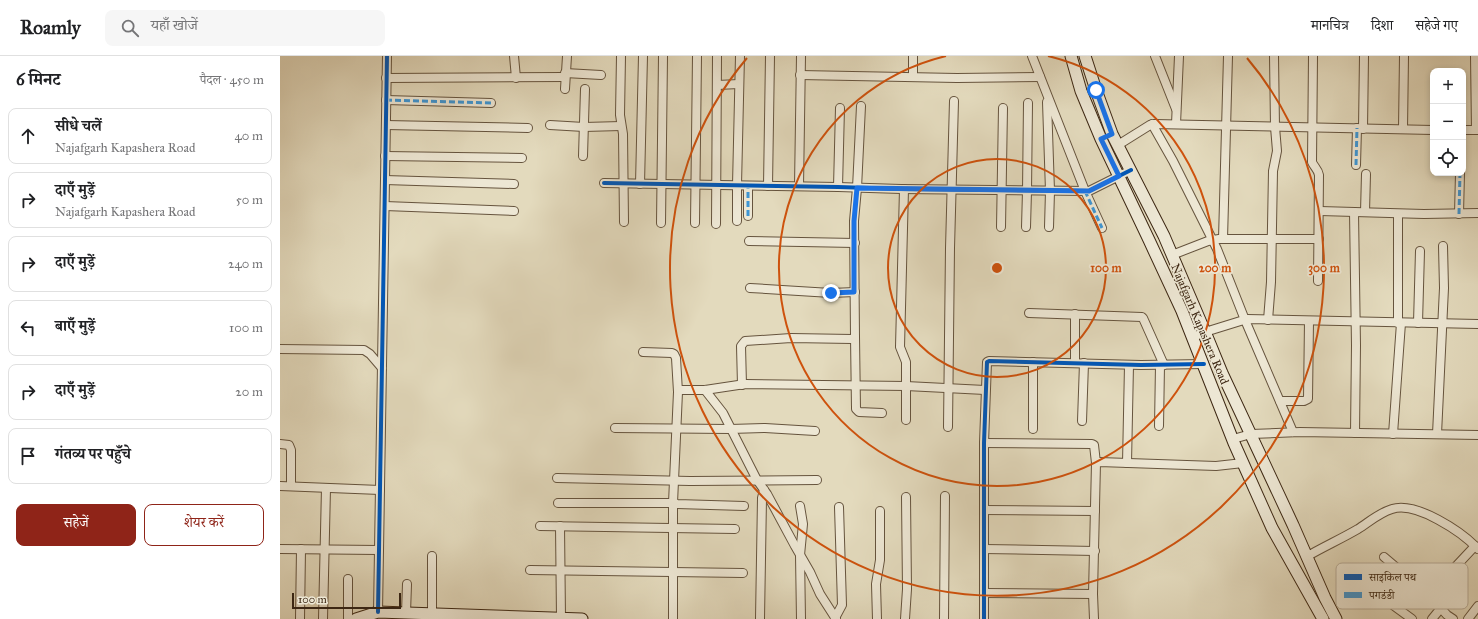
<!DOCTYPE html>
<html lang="hi">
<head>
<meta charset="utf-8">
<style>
	body { margin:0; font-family:"IM FELL Great Primer","Noto Serif Devanagari",serif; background:#f6f6f6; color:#202124 }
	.controls { position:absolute; right:12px; top:12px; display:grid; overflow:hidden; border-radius:8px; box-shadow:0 2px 6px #0003 }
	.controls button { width:36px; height:36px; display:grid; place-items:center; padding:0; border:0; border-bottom:1px solid #e0e0e0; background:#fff; color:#202124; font:20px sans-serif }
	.scale { position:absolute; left:12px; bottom:10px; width:109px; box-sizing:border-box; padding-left:4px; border:2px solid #3d2713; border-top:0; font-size:11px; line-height:14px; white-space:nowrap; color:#3d2713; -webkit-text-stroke:3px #ede7d4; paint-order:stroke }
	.stop { position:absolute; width:12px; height:12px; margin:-9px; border:3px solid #1a73e8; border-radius:50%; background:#fff }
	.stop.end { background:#1a73e8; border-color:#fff; box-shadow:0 1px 4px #0008 }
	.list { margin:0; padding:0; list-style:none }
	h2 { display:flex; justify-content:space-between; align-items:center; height:52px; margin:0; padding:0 16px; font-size:17px }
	h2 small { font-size:13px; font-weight:400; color:#757577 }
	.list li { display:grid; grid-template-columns:26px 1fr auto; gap:12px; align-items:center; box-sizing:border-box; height:56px; margin:0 8px 8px; padding:0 8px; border:1px solid #e0e0e0; border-radius:8px }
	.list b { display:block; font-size:15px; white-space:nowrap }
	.list p { margin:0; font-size:13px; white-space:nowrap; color:#757577 }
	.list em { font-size:13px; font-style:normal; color:#757577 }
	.actions { display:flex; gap:8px; padding:12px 16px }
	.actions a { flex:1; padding:9px 0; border:1px solid #8f2418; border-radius:8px; text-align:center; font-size:14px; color:#8f2418 }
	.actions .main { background:#8f2418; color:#fff }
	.icon { flex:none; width:22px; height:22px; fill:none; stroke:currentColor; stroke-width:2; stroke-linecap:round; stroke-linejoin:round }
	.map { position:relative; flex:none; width:1198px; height:563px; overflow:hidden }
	header { display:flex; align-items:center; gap:24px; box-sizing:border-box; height:56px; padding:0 20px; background:#fff; border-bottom:1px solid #e0e0e0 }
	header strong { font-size:19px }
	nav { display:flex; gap:22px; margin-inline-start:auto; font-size:14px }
	.search { width:280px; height:36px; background:#f6f6f6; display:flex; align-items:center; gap:10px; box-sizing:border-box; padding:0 14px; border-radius:8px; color:#757577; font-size:15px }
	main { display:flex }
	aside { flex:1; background:#fff }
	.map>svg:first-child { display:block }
</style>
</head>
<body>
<header>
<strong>Roamly</strong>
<div class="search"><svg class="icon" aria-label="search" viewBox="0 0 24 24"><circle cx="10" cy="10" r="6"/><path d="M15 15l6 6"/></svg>यहाँ खोजें</div>
<nav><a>मानचित्र</a><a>दिशा</a><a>सहेजे गए</a></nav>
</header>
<main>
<aside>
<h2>6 मिनट<small>पैदल · 450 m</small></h2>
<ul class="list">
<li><svg class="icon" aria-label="ahead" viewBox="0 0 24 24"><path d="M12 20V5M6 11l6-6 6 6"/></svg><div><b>सीधे चलें</b><p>Najafgarh Kapashera Road</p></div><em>40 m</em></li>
<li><svg class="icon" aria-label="right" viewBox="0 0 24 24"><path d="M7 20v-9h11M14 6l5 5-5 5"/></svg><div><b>दाएँ मुड़ें</b><p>Najafgarh Kapashera Road</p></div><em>50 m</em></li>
<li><svg class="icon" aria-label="right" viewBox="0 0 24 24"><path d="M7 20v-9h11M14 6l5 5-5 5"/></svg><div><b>दाएँ मुड़ें</b></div><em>240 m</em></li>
<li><svg class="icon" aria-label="left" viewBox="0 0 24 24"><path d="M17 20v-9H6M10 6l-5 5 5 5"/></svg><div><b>बाएँ मुड़ें</b></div><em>100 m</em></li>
<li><svg class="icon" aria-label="right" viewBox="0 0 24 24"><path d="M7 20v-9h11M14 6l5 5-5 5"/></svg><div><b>दाएँ मुड़ें</b></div><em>20 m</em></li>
<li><svg class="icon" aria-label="arrive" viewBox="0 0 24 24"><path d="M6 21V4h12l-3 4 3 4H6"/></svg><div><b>गंतव्य पर पहुँचे</b></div></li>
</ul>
<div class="actions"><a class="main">सहेजें</a><a>शेयर करें</a></div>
</aside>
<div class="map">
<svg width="1198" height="563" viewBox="0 0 1198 563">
	<rect width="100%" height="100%" fill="#e3dabd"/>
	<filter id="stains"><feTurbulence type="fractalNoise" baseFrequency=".005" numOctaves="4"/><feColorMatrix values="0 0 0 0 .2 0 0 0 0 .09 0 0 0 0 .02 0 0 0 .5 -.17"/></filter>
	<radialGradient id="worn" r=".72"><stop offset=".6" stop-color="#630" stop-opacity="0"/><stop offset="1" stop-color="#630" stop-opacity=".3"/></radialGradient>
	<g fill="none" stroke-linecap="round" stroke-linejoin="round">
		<defs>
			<g id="street">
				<path d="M 234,0 L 236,22"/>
				<path d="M 341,0 L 340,59 L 343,78 L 344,166"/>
				<path d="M 633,0 L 633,21"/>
				<path d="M 752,0 L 805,135 L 822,172"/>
				<path d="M 875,0 L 896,53"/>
				<path d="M 1033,0 L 1032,106 C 1034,111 1038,113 1039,119 L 1038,225"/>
				<path d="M 1195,0 L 1196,74"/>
				<path d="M 285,17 L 321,19"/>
				<path d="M 520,19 L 677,22 L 760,21"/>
				<path d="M 106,22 L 285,21"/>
				<path d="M 437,29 L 459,28"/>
				<path d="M 285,33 L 287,0"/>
				<path d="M 106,44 L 211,47"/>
				<path d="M 767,46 L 770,135 L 769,171"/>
				<path d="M 872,68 L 893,105 L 937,193 L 965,264 L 1013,376"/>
				<path d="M 896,68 L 899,0"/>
				<path d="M 106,69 L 248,72"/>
				<path d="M 270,69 L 304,71 L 341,70"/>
				<path d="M 1083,73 L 1084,0"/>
				<path d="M 1123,73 L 1124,0"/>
				<path d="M 1183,74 L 1198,74"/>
				<path d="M 838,89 L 870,69 L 875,68 L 1153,74"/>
				<path d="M 105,100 L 242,102"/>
				<path d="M 303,100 L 305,33"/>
				<path d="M 1076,109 L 1077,72"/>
				<path d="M 105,124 L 234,128"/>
				<path d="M 324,127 L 558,131 L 621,133 L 809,135 L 851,114"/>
				<path d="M 360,128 L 363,0"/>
				<path d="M 488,130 L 490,0"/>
				<path d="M 519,130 L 521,0"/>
				<path d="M 558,131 L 560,52"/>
				<path d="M 624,133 L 620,291 L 626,306 L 626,364"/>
				<path d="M 105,150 L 234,155"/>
				<path d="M 1040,155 L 1144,158 L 1198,157"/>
				<path d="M 1074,156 L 1076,289 L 1075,377"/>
				<path d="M 1085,156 L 1086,118"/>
				<path d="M 1118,158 L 1118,267"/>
				<path d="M 1179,158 L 1180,117"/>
				<path d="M 468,160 L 468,130"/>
				<path d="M 457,165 L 457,129 L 460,0"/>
				<path d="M 381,167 L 383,0"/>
				<path d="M 415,167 L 417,0"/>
				<path d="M 436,168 L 437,0"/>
				<path d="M 721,171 L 723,52"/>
				<path d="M 746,171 L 747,135 L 748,47"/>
				<path d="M 943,183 L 948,0"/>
				<path d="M 469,185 L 575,187"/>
				<path d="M 892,199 L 928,185 L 939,183 L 1039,183"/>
				<path d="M 470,232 L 551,237 L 575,236"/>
				<path d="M 749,257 L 862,261 L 863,262 L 884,309"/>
				<path d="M 988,264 L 991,226 L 993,115 L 997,95 L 995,71 L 994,0"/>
				<path d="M 1138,267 L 1140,195"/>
				<path d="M 575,281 L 576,353 L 579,356 L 602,357"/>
				<path d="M 913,281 L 925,276 L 967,263 L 1198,268"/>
				<path d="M 0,293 L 84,294 L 90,298 L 102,312"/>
				<path d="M 363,296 L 392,297 L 394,298 L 396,302 L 398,336 L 393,447 L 393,563"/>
				<path d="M 753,306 L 753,373"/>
				<path d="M 795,307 L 795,258"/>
				<path d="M 462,329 L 461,290 L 465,285 L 511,282 L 572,283 L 575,281 L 574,165 L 577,132 L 581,50"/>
				<path d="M 398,334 L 425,334 L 465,328 L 626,330 L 705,334"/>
				<path d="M 425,334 L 443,357 L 477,424 L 487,438 L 515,490 L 530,516 L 540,538 L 556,563"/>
				<path d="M 1000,345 L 1024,345 L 1028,343 L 1029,265"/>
				<path d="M 802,365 L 804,307"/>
				<path d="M 879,370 L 880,309"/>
				<path d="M 668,371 L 670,192 L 674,45"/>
				<path d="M 335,372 L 450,373 L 485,372 L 535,375"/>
				<path d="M 1113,378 L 1121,267"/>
				<path d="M 1157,378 L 1164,232 L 1163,190"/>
				<path d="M 953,383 L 971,378 L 1020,376 L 1198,379"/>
				<path d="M 704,387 L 812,388 L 814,389 L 816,407"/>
				<path d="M 0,388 L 9,389 L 11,394 L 11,430"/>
				<path d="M 847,407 L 849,309"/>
				<path d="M 277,422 L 410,425 L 537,424"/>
				<path d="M 0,430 L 100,434"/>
				<path d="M 278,447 L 393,447 L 397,448 L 464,450"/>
				<path d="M 520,450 L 523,468 L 520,499 L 521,563"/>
				<path d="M 704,454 L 815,455"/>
				<path d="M 260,470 L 455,473"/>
				<path d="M 280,470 L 281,562"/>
				<path d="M 0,493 L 99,494"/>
				<path d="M 704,493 L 815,495"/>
				<path d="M 152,500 L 152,558"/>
				<path d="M 1026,501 C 1043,491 1061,483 1078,473 C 1089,466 1099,457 1112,453 C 1136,445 1182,476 1198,493"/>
				<path d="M 1104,501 L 1149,539 L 1167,559 L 1173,563"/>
				<path d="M 250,514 L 463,517"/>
				<path d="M 1095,536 L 1132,563"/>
				<path d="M 704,537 L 813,538"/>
				<path d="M 1149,539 L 1195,490"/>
				<path d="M 98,556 L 107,0"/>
				<path d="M 126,557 L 127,528"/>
				<path d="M 555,562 L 562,549 L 559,451"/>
				<path d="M 20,563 L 21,493"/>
				<path d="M 43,563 L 46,432"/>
				<path d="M 68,563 L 68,523"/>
				<path d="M 480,563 L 482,442 L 484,434"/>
				<path d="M 597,563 L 596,528 L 600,504 L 600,455"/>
				<path d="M 625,563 L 627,533 L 626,441"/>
				<path d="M 664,563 L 665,440"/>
				<path d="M 704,563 L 704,387 L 707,306 L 709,305 L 861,309 L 924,308"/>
				<path d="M 814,563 L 813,538 L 816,407 L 819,406 L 936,410 L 963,407"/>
				<path d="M 1152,563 L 1161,552"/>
				<path d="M 1188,563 L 1198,550"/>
			</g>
			<g id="secondary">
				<path d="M 791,0 L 801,35 L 821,83 L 869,184 L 902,255 L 954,387 L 992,472 L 1043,563"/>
				<path d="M 805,0 L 816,34 L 832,78 L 884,180 L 928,283 L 942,317 L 1013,469 L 1045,542 L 1056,563"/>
				<path d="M 76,563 L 98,556 L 302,563"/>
			</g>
		</defs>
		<use href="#street" stroke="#66543e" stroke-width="10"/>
		<use href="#secondary" stroke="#3d2713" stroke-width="13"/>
		<use href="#street" stroke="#ede7d4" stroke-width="8"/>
		<use href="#secondary" stroke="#ede7d4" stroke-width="11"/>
		<g stroke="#3f96d3" stroke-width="3" stroke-dasharray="6 3" stroke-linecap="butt">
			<path d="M 106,44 L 211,47"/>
			<path d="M 1076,109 L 1077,72"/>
			<path d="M 805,135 L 822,172"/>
			<path d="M 1179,158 L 1180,117"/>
			<path d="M 468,160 L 468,130"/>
		</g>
		<defs>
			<g id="cycleway">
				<path d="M 324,127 L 558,131 L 621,133 L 809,135 L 851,114"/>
				<path d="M 98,556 L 107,0"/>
				<path d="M 704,563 L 704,387 L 707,306 L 709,305 L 861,309 L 924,308"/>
			</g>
		</defs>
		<use href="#cycleway" stroke="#ede7d4" stroke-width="6"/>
		<use href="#cycleway" stroke="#0057b8" stroke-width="4"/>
	</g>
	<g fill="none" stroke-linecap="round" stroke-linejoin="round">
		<path stroke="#1a73e8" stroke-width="5" d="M 551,237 L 574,236 L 574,165 L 577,132 L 809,135 L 839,120 L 821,83 L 832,78 L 816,34"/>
	</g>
	<g fill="none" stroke="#ce520d" stroke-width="2">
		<circle cx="717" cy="212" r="109"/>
		<path d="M768 0A218 218 0 1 1 666 0"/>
		<path d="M967 2A327 327 0 1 1 467 2"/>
	</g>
	<g text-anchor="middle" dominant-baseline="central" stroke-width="3.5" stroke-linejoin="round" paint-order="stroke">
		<g font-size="12" fill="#3d2713" stroke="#ede7d4">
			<text transform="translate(920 268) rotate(67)">Najafgarh Kapashera Road</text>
		</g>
	</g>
	<rect x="1056" y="507" width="132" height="46" rx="6" fill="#ede7d4" stroke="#b8ad9a" stroke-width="1"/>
	<rect x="1064" y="518" width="18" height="6" fill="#0057b8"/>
	<rect x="1064" y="536" width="18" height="6" fill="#3f96d3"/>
	<g font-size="11" fill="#3d2713">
		<text x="1089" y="525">साइकिल पथ</text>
		<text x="1089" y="543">पगडंडी</text>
	</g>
	<circle cx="717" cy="212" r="6" fill="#ce520d" stroke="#ede7d4" stroke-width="2"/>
	<g font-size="12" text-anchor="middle" font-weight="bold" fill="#ce520d" stroke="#ede7d4" stroke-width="3.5" stroke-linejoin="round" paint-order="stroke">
		<text x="826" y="216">100 m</text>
		<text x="935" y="216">200 m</text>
		<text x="1044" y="216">300 m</text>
	</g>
	<rect width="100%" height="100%" filter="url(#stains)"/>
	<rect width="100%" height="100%" fill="url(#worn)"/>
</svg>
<div class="controls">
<button>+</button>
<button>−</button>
<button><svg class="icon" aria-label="locate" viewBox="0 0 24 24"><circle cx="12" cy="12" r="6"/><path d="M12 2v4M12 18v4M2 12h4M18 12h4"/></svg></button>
</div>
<div class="scale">100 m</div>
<div class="stop" style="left:816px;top:34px"></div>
<div class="stop end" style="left:551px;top:237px"></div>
</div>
</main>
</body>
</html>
